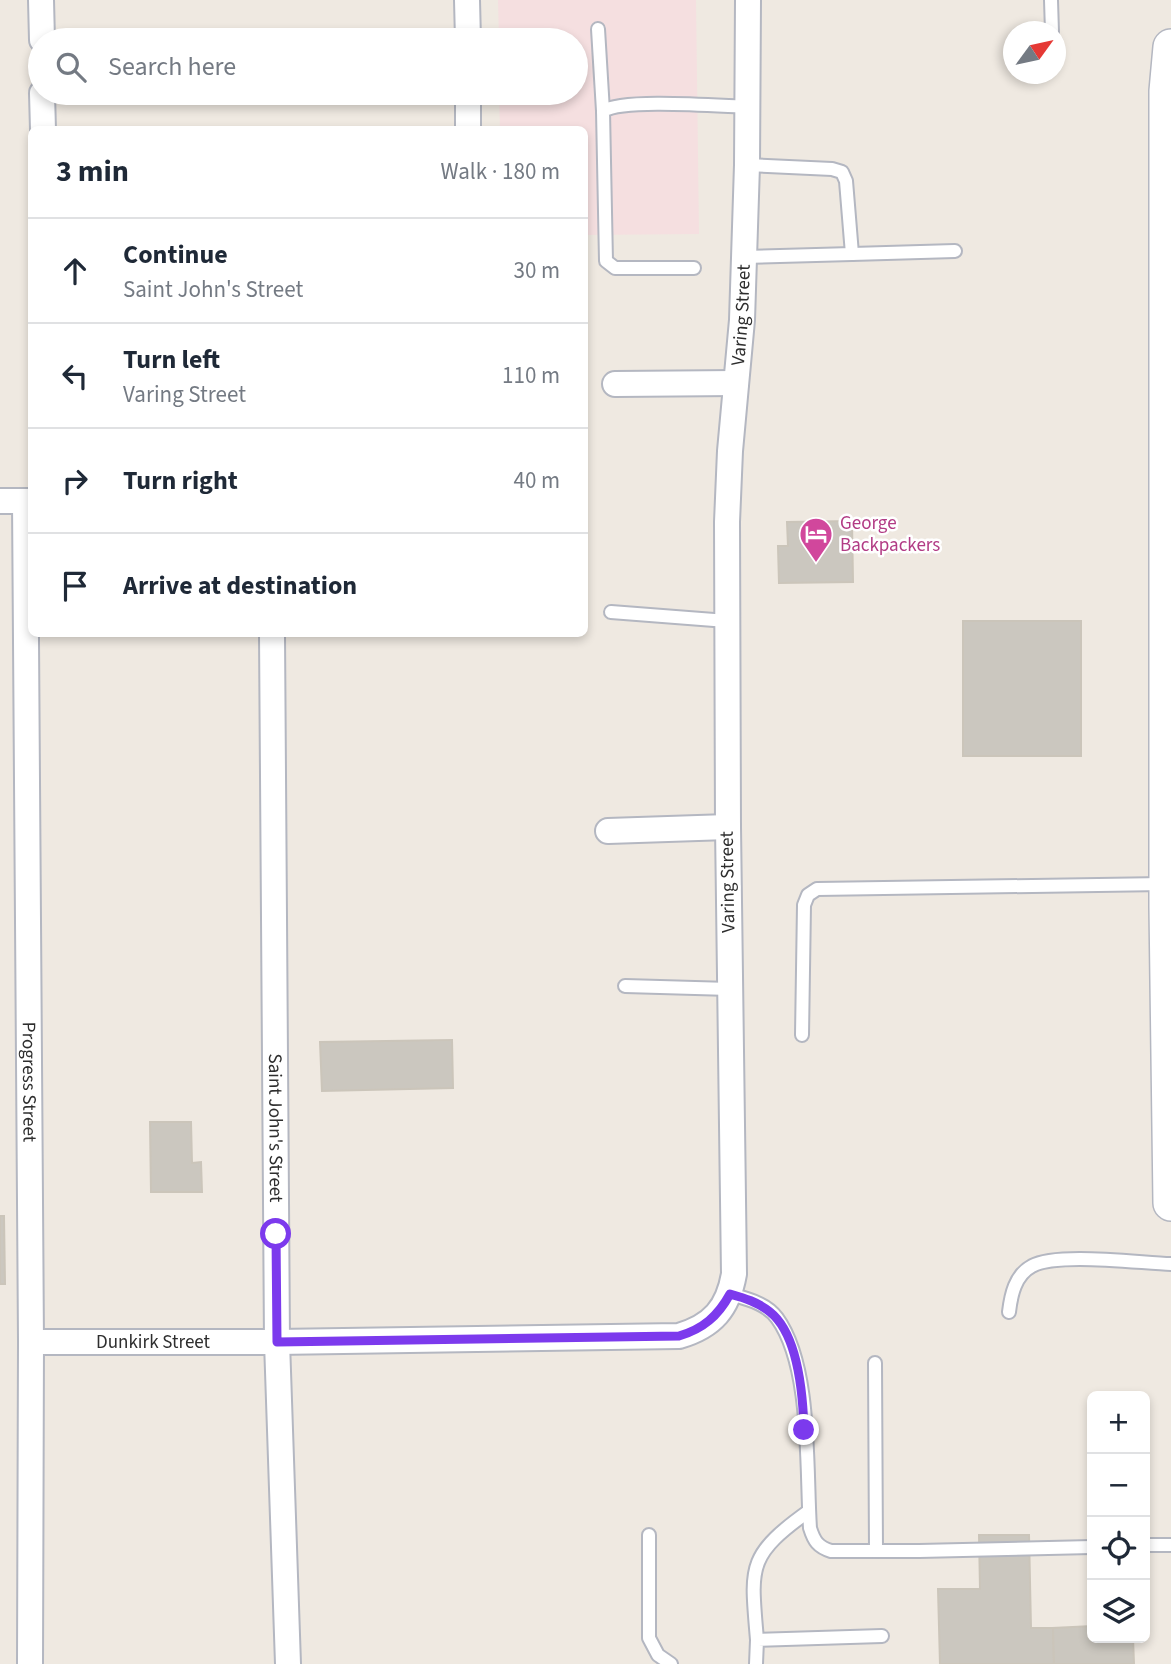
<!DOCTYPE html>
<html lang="en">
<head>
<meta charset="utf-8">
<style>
	body { margin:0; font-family:"Source Sans 3",sans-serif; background:#f6f6f7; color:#1f2937 }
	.controls { position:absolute; right:21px; bottom:21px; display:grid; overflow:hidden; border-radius:10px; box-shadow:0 4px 10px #0003 }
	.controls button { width:63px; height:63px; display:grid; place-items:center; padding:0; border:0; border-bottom:2px solid #e0e1e3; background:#fff; color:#1f2937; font:35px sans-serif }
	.compass { position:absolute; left:1003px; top:21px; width:63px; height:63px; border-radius:50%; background:#fff; box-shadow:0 4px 10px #0003; rotate:57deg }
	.stop { position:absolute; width:21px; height:21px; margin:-16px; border:5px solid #7c3aed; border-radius:50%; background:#fff }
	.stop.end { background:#7c3aed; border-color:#fff; box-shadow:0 2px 7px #0008 }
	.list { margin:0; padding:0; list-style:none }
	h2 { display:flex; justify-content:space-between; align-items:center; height:91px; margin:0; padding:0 28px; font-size:30px }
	h2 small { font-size:23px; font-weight:400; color:#747a83 }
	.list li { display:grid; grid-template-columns:46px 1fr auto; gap:21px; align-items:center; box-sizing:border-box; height:105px; padding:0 28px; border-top:2px solid #e0e1e3 }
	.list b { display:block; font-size:26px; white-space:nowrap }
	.list p { margin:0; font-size:23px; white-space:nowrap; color:#747a83 }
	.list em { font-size:23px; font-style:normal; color:#747a83 }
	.icon { flex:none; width:38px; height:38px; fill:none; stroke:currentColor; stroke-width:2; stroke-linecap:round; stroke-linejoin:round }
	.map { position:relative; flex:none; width:1171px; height:1664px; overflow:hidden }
	.search { position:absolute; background:#fff; box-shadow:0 4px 10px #0003; left:28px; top:28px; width:560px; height:77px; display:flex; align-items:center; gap:18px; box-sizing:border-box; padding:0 24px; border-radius:38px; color:#747a83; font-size:26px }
	.panel { position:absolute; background:#fff; box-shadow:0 4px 10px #0003; left:28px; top:126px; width:560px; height:511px; border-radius:10px }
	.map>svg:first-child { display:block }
</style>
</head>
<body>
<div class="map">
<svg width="1171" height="1664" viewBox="0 0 1171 1664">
	<rect width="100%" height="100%" fill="#efe9e1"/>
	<path fill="#f5dfe0" d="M 498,0 L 696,0 L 699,234 L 585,235 L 584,130 L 500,129 L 499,93 L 576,93 L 576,40 L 499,40 Z"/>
	<g fill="#cbc7bf" stroke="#cbc5ba" stroke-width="2">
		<path d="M 852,521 L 853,582 L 779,583 L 778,546 L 788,546 L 787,522 Z"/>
		<rect x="963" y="621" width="118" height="135"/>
		<path d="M 452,1040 L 453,1088 L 322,1091 L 320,1042 Z"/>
		<path d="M 150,1122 L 191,1122 L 192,1163 L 201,1162 L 202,1192 L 151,1192 Z"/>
		<path d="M 0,1216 L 4,1216 L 5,1284 L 0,1284 Z"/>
		<path d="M 979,1535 L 1029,1535 L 1031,1628 L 1053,1628 L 1054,1664 L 940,1664 L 938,1589 L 980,1589 Z"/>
		<path d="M 1092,1626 L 1092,1638 L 1133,1638 L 1134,1664 L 1054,1664 L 1053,1628 Z"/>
	</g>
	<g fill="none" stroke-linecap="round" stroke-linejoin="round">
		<defs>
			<g id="lane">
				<path d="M 1051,0 L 1052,32"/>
				<path d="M 598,29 L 603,111"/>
				<path d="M 852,254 L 955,251"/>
				<path d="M 742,257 L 852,254 L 846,181 L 842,172 L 832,169 L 747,165"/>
				<path d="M 694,268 L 615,268 L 606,261 L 603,111 C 623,98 719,106 748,107"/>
				<path d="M 611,612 L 727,621"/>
				<path d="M 625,986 L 730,989"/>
				<path d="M 802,1035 L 804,905 L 808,895 L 817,889 L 1164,884"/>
				<path d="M 730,1294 C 747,1299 766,1303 777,1318 C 812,1366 806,1470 810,1528 C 814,1541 818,1547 831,1551 L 919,1551 L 1092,1547"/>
				<path d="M 1009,1312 C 1011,1295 1015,1275 1032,1266 C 1057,1252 1139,1263 1171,1264"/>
				<path d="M 875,1363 L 876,1551"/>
				<path d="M 649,1535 L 649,1638 L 658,1655 L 671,1664"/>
				<path d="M 1145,1545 L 1171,1545"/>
				<path d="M 757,1640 C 751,1567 746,1556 809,1511"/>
				<path d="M 756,1664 L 757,1640 L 882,1636"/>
			</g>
			<g id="street">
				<path d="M 41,0 L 42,40"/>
				<path d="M 467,0 L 468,40"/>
				<path d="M 42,93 L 43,130"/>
				<path d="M 468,93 L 468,130"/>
				<path d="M 615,384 L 736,383"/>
				<path d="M 0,501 L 32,501"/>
				<path id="s1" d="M 25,501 L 31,1342 L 30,1664"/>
				<path id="s2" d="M 272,634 L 277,1342 L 288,1664"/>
				<path d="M 608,831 L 728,827"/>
				<path id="s3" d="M 31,1342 L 277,1342 L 679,1336 C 713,1326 728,1308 734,1274 L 728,827 L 727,522 L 730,451 L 742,320 L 747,165 L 748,0"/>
			</g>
			<path id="secondary" d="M 1171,47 L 1167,91 L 1167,907 L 1171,1203"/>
		</defs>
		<use href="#lane" stroke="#b4b7c1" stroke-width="16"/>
		<use href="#street" stroke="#b4b7c1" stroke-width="28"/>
		<use href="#secondary" stroke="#b4b7c1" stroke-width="38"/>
		<use href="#lane" stroke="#fff" stroke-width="12"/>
		<use href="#street" stroke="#fff" stroke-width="24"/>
		<use href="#secondary" stroke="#fff" stroke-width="35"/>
	</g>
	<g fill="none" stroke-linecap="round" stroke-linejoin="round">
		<path stroke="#7c3aed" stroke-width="9" d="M 276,1234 L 277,1342 L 679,1336 C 703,1329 718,1316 730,1294 C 744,1298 758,1302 770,1312 C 799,1335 803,1396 804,1430"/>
	</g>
	<defs>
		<symbol id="hotel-pin" viewBox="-11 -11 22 30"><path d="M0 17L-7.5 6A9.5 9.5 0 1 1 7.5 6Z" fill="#d1479c" stroke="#fff"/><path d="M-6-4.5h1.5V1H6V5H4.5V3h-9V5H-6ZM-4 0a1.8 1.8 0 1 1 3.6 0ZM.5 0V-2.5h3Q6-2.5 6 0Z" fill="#fff"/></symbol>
	</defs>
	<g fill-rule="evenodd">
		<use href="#hotel-pin" x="797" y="515" width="38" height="52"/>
	</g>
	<g text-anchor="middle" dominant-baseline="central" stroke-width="5" stroke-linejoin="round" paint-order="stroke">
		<g font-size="19" fill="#2e2e2e" stroke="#fff">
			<text stroke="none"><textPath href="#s3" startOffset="1696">Varing Street</textPath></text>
			<text transform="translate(728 882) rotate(-91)">Varing Street</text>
			<text stroke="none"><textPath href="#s1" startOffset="581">Progress Street</textPath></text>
			<text stroke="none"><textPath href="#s2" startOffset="494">Saint John's Street</textPath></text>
			<text stroke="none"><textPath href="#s3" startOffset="122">Dunkirk Street</textPath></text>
		</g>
		<g font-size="19" fill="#b23c85" stroke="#fff" text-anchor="start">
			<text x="840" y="523">George<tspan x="840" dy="22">Backpackers</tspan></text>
		</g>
	</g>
</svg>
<div class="controls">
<button>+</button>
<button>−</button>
<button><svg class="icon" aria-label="locate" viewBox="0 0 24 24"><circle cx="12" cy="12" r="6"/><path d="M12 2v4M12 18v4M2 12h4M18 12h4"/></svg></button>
<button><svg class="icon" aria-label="layers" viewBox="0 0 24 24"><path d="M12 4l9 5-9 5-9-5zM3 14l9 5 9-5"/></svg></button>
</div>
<svg class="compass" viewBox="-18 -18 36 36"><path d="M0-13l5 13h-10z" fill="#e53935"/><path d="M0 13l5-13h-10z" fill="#747a83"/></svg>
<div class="stop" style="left:276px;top:1234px"></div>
<div class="stop end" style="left:804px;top:1430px"></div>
<div class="search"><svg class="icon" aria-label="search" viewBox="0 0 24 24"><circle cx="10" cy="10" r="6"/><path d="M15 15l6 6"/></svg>Search here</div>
<section class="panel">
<h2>3 min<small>Walk · 180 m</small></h2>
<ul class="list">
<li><svg class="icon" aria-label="ahead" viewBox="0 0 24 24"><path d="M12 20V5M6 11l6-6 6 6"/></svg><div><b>Continue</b><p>Saint John's Street</p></div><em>30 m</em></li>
<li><svg class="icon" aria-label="left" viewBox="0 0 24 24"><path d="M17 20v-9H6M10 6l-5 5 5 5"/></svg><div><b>Turn left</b><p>Varing Street</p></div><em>110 m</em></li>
<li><svg class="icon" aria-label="right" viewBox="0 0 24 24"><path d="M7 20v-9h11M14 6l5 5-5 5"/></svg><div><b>Turn right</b></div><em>40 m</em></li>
<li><svg class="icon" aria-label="arrive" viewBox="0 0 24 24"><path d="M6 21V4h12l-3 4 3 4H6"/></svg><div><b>Arrive at destination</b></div></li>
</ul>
</section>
</div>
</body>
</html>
